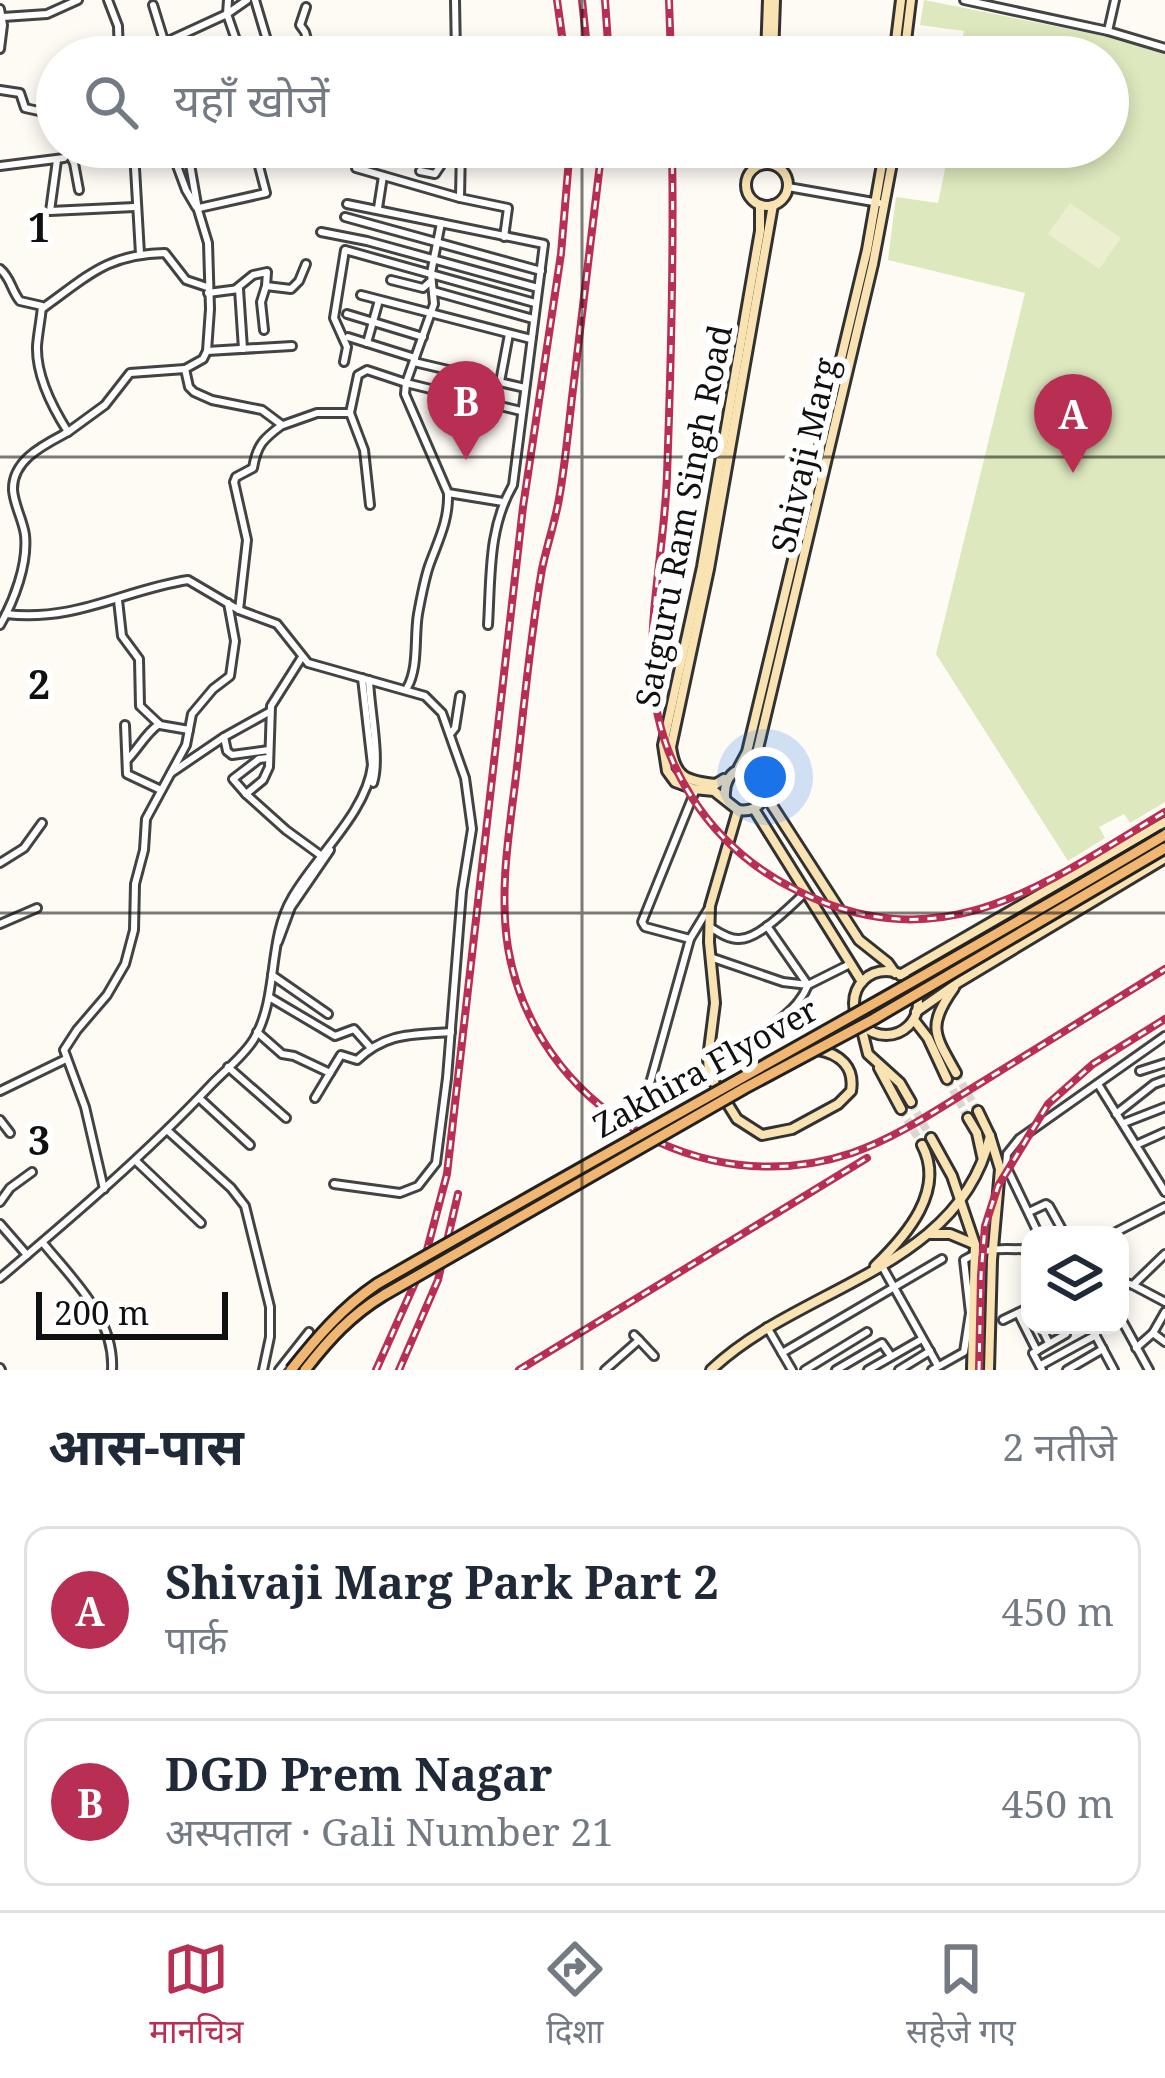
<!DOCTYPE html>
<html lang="hi">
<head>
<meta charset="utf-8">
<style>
	body { margin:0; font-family:"Noto Serif","Noto Sans Devanagari",serif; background:#f2f2f3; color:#1f2937 }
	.controls { position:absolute; right:36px; bottom:36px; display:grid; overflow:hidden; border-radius:24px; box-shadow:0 6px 18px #0003 }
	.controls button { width:108px; height:108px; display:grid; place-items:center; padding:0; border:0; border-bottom:3px solid #e0e1e3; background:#fff; color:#1f2937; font:60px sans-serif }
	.scale { position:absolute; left:36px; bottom:30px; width:192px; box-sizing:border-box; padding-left:12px; border:6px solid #101010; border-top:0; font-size:33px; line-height:42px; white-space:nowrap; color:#101010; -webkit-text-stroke:9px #fff; paint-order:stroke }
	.you { position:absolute; left:765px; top:777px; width:42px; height:42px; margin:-30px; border:9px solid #fff; border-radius:50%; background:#1a73e8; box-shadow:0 0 0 18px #1a73e833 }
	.badge { display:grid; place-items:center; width:78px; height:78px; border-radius:50%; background:#b92f54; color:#fff; font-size:39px; font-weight:700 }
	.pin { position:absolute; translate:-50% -99px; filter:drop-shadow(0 3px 6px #0008) }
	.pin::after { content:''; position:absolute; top:63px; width:42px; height:36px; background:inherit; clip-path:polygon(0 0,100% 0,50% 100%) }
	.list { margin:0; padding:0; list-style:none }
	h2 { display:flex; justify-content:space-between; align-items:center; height:156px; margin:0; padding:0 48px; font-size:51px }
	h2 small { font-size:39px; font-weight:400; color:#747a83 }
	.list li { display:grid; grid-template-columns:78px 1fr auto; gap:36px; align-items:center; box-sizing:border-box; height:168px; margin:0 24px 24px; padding:0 24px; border:3px solid #e0e1e3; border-radius:24px }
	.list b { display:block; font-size:45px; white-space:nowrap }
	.list p { margin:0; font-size:39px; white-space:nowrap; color:#747a83 }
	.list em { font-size:39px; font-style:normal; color:#747a83 }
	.icon { flex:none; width:66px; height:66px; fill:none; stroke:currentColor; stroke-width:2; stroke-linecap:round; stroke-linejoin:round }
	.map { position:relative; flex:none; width:1165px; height:1370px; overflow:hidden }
	.search { position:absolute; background:#fff; box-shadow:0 6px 18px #0003; left:36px; right:36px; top:36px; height:132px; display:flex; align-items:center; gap:30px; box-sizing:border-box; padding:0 42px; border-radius:66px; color:#747a83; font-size:45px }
	.sheet { height:540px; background:#fff }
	nav { display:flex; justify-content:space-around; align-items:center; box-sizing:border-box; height:168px; border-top:3px solid #e0e1e3; background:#fff; font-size:33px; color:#747a83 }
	nav a { display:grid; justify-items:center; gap:6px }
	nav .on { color:#b92f54 }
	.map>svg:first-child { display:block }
</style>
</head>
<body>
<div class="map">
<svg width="1165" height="1370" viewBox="0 0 1165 1370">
	<rect width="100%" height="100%" fill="#fefaf4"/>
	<path fill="#dde8be" d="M 924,0 L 1129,41 L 1165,53 L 1165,802 L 1130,823 L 1124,814 L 1099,827 L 1105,838 L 1068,861 L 936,654 L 1025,293 L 888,260 L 896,197 L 938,203 L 945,169 L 944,147 L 1108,147 L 1108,57 L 958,57 L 964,31 L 920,25 Z"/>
	<path fill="#ebefcf" d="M 1070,203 L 1121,238 L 1099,269 L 1048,234 Z"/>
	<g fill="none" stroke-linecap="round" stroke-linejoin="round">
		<g stroke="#dad7d2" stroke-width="8" stroke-dasharray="8 4" stroke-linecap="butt">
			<path d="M 956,1073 L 978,1111"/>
			<path d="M 947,1079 L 968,1118"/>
			<path d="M 911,1102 L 931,1138"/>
			<path d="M 901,1109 L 922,1145"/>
		</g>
		<defs>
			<g id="street">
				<path d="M 108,0 L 118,26 L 119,57"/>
				<path d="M 228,0 L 227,14 L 247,0"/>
				<path d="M 255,0 L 272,57"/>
				<path d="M 455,0 L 456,56"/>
				<path d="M 964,0 L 1108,31 L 1115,0"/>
				<path d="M 153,5 L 169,57"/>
				<path d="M 306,7 L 300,25 L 305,32 L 312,57"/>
				<path d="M 0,9 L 3,25 L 0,49"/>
				<path d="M 3,17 L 47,14 L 78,0"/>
				<path d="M 1108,31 L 1165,48"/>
				<path d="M 164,43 L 227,14 L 237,43 L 232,48 L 234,57"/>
				<path d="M 456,46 L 480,46"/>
				<path d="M 72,51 L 119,49"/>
				<path d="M 398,57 L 404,50 L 456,53"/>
				<path d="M 0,90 L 20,93 L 25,108 L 57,115"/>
				<path d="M 146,147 L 150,153 L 173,155 L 186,190 L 196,207"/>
				<path d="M 461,147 L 460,198 L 508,208 L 504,237"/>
				<path d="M 134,151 L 140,254"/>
				<path d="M 69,154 L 74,163 L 79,190"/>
				<path d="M 57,160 L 50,211 L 135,207"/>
				<path d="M 0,166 L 64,158 L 74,147"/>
				<path d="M 356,168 L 460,198"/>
				<path d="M 420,171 L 435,174 L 443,162 L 461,162"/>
				<path d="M 788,187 L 879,203"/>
				<path d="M 347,204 L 544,244 L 513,485 C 488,528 491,576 488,625"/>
				<path d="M 199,208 L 266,193 L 254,147"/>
				<path d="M 378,208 L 383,176"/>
				<path d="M 345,217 L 541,271"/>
				<path d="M 321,232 L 367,241 L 538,288"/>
				<path d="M 0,269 C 11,278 11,290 20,301 L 42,306 C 41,319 38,333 37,346 C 36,376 52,407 68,432 C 46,444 12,459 13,490 C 14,505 23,520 25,535 C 28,564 14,601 0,625"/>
				<path d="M 391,280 L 423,288 L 431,281"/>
				<path d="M 266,286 L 291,289 L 299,281 L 306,264"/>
				<path d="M 237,288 L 253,275 L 267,272 L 266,286 L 261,302 L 264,330"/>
				<path d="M 433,291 L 533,319"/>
				<path d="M 208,293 L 239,289 L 243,349"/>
				<path d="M 361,295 L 531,339"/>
				<path d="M 43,308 C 88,276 107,254 165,253 L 186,280 L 207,287"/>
				<path d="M 347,314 L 423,337"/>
				<path d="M 348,337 L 415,358"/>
				<path d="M 367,343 L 379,300"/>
				<path d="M 207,351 L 292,346"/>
				<path d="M 344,362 L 347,347 L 334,318 L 345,250 L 535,303"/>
				<path d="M 414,362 L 525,388"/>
				<path d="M 185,369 L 203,359 L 207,351 L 210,309 L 208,243 L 198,210 L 187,147"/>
				<path d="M 500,382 L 509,334"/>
				<path d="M 457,395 L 461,373"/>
				<path d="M 350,413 L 358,375 L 367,370 L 406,383 L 521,411"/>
				<path d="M 283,425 L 317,413 L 350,413 L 364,450 L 370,505"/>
				<path d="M 68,432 L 105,405 L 130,373 L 185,369 L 189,387 L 194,392 L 212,400 L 262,410 L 282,425 C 263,439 257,445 253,468 L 236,477 L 234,482 L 247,540 L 239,610"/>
				<path d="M 448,493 L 503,502"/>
				<path d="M 118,600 L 122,636 L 139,659 L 140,706 L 160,725 L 189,730"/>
				<path d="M 6,614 C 77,622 123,590 188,580 L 239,610 L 277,624 L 308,663 L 425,696 L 442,713 L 465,778 L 472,829 L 462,891 L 447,1078 L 436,1163 L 418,1186 L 400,1193 L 334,1184"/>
				<path d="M 302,657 L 271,706 L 269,767 L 263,780 L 246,794 L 286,830 L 323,857"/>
				<path d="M 369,680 C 370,709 381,759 373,783"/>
				<path d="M 407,688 C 419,667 414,638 418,614 C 421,598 424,581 429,566 C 438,541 449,521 448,493 L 405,394 L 406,383 L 434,304 L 431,273 L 441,223"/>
				<path d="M 125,725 L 127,774 L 161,790"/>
				<path d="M 451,733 L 455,728 L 460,696"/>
				<path d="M 224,737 L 227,751 L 232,755 L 269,750"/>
				<path d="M 127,760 C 139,748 145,734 159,724"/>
				<path d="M 171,773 L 224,737 L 269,712"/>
				<path d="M 246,794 L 233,779 L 259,759 L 268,758"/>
				<path d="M 0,863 L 24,848 L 42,823"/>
				<path d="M 0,924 L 37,908"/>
				<path d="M 710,927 C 718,932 728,939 738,939 C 759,940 791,905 806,892"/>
				<path d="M 690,939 L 645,927 L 642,922 L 695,791"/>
				<path d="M 278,942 L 291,907 L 330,850"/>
				<path d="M 710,957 L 783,982 L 808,985 L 850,964"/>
				<path d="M 272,975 L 328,1014"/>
				<path d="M 269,997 L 335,1036 L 354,1029 L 370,1047"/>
				<path d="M 257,1032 L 282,1054 L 294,1056 L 330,1073 L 315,1098"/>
				<path d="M 708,1058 C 742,1041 793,1023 808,985 L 767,926"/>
				<path d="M 228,1067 L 286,1118"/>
				<path d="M 1140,1071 L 1165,1063"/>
				<path d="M 330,1073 L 341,1055 L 357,1060 C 387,1032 412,1035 451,1032"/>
				<path d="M 1098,1084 L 1165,1192"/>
				<path d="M 0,1091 L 66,1059"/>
				<path d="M 647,1094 L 690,939 L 710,906"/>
				<path d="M 199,1098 L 250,1145"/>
				<path d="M 1116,1114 L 1154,1084 L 1165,1080"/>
				<path d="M 0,1120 L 10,1133"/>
				<path d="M 1124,1123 L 1165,1107"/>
				<path d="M 167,1130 L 231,1188 L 245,1206 L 270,1307 L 270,1337 L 263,1370"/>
				<path d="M 1136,1145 L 1165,1132"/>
				<path d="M 136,1161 L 201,1223"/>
				<path d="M 104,1189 L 85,1107 L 64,1050 L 77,1030 L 107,995 L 125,964 L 134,930 L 135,884 L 144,850 L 146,819 L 186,745 L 192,714 L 213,689 L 230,676 L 235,641 L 228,603"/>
				<path d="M 0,1202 L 10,1188 L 32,1172"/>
				<path d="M 1029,1212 L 1046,1204 L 1049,1206 L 1065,1235"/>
				<path d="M 0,1224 L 27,1255"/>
				<path d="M 1039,1235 L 1006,1166 L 1007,1154 L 1019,1139 L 1165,1036"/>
				<path d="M 1110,1235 L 1165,1207"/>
				<path d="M 43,1243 C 73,1280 115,1318 112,1370"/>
				<path d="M 882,1266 L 938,1366"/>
				<path d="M 0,1278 C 73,1216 145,1155 210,1086 C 224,1071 244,1056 254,1039 C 279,997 267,940 292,898 C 315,857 367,812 372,765 L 362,678"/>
				<path d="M 1120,1281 L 1133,1285 L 1165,1254"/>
				<path d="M 1133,1285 L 1165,1302"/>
				<path d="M 1165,1312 L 1153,1333 L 1165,1342"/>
				<path d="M 1018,1313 L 1037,1351"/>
				<path d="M 1120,1317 L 1149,1370"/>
				<path d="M 1003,1320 L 1030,1307"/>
				<path d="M 1040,1325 L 1049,1343"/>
				<path d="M 1090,1325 L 1114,1370"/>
				<path d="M 767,1327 L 792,1370"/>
				<path d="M 639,1340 L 654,1356"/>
				<path d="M 1136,1348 L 1153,1333"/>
				<path d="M 782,1353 L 942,1259"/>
				<path d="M 1041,1365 L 1096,1335"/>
				<path d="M 0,1368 L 1,1370"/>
				<path d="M 279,1370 L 309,1332"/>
				<path d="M 605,1370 L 639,1340 L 634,1335"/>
				<path d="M 805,1370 L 867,1332"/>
				<path d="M 836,1370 L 882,1343 L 891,1356"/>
				<path d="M 868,1370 L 922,1339"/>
				<path d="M 899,1370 L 930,1351"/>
				<path d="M 932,1370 L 964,1352 L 970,1313 L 964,1260 C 984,1247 1006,1248 1030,1250"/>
				<path d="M 1042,1370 L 1033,1353 L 1066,1334 L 1063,1325"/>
				<path d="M 1067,1370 L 1103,1349"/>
			</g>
			<g id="secondary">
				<path d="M 766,57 L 768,0"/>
				<path d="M 773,57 L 775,0"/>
				<path d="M 894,57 L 901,0"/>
				<path d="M 904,57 L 911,0"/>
				<circle cx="767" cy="185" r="21"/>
				<path d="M 760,164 L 763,147"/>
				<path d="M 739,767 L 747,752 L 867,250 L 885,147"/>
				<path d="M 758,772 L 757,753 L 873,264 L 895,147"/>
				<path d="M 724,779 L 716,784 C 687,781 675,778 671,747 L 709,569 L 773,205"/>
				<path d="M 766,796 L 859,940 L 888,963 L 895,973"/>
				<path d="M 725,797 C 723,771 746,759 764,778 C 770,798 758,813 738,810 L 714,791 L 694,789 L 675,782 L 667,771 L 663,745 L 702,567 L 760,231 L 760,205"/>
				<path d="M 754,809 L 862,982"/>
				<path d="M 738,810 L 710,906 L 709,942 L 715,1003 L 708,1058 L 709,1074 L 737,1119 L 762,1135 L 792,1129 L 838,1104 L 851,1091 C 855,1067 840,1054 818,1050"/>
				<circle cx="886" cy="1003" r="32"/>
				<path d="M 900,975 L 1165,822"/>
				<path d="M 954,988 C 926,1027 935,1035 956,1073"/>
				<path d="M 916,1012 L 959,982 L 1165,858"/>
				<path d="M 914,1020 L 928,1038 L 947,1079"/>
				<path d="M 861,1026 L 868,1054 L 900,1083 L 911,1102"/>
				<path d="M 879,1068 L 901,1109"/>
				<path d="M 978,1111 L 990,1136 L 1000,1169 L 992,1260 L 989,1370"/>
				<path d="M 968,1118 L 977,1133 L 982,1156"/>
				<path d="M 931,1138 L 952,1176 L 975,1244 L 972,1370"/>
				<path d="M 931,1234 L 950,1234 L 974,1244"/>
				<path d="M 875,1266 C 907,1235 946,1190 922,1145"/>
				<path d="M 711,1370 C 797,1287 960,1269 990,1136"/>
			</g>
		</defs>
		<use href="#street" stroke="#434343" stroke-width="12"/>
		<use href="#secondary" stroke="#323232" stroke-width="14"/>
		<use href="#street" stroke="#fff" stroke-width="6"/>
		<use href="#secondary" stroke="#fae3b3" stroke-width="8"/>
		<defs>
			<g id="rail">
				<path d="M 557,0 L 565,57"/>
				<path d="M 582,0 L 588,57"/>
				<path d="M 605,0 L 609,57"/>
				<path d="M 669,0 L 671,57"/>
				<path d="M 602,147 C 593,225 583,303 574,381 C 569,420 566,460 559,499 C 555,522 547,545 542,569 C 530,638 524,707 516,776 C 509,833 499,891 508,948 C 535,1106 701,1204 852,1153 C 898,1137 938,1109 979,1084 C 1041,1046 1103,1008 1165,969"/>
				<path d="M 672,147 C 674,256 671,366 667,475 C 665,538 651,601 652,665 C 654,762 709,847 796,890 C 941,963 1042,886 1165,812"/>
				<path d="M 376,1370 L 423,1265 L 447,1174 L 523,507 L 561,254 L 570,147"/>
				<path d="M 399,1370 L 438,1280 L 458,1194"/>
				<path d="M 519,1370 L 867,1158"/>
				<path d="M 979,1370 L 981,1275 L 985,1226 L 998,1186 L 1048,1104 L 1093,1064 L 1165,1019"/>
			</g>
		</defs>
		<use href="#rail" stroke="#b92f54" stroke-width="8"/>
		<use href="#rail" stroke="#fff" stroke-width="3" stroke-dasharray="9" stroke-linecap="butt"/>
		<defs>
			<g id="primary-bridge">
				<path d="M 291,1370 C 317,1337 342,1308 377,1284 C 639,1133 905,990 1165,835"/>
				<path d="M 305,1370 C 329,1339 351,1315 384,1295 L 745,1088 L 874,1019 L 1165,848"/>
			</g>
		</defs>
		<use href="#primary-bridge" stroke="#212121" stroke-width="15" stroke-linecap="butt"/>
		<use href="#primary-bridge" stroke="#f1b671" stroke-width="9"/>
	</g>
	<path fill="none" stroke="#101010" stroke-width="3" stroke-opacity="0.55" d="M 582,0 L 582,57M 582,147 L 582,1370M 0,457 L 1165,457M 0,913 L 1165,913"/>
	<g text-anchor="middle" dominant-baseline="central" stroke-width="12" stroke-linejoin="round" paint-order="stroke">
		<g font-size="33" fill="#101010" stroke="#fff">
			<text transform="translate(804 455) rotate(-77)">Shivaji Marg</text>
			<text transform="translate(683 516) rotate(-79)">Satguru Ram Singh Road</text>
			<text transform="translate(705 1067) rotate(-29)">Zakhira Flyover</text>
		</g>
	</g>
	<g font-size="39" text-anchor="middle" font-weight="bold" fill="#101010" stroke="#fff" stroke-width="12" stroke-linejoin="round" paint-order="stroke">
		<text x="39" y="242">1</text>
		<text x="39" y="699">2</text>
		<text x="39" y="1155">3</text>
	</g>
</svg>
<div class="controls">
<button><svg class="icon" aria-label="layers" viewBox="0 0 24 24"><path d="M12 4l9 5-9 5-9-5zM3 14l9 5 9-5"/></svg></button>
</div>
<div class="scale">200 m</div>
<div class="you"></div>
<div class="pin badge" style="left:1073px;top:473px">A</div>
<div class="pin badge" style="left:466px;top:460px">B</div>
<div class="search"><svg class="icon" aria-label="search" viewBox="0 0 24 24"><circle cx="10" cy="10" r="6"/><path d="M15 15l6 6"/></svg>यहाँ खोजें</div>
</div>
<section class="sheet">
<h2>आस-पास<small>2 नतीजे</small></h2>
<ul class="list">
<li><span class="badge">A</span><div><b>Shivaji Marg Park Part 2</b><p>पार्क</p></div><em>450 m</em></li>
<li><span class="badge">B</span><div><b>DGD Prem Nagar</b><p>अस्पताल · Gali Number 21</p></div><em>450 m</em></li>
</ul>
</section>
<nav>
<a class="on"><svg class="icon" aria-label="map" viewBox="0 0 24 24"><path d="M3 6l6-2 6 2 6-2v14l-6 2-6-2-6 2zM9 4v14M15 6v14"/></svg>मानचित्र</a>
<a><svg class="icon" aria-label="directions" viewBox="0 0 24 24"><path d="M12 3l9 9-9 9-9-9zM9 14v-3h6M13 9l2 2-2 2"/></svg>दिशा</a>
<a><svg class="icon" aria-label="saved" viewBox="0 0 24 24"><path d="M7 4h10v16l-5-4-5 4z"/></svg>सहेजे गए</a>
</nav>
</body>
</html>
